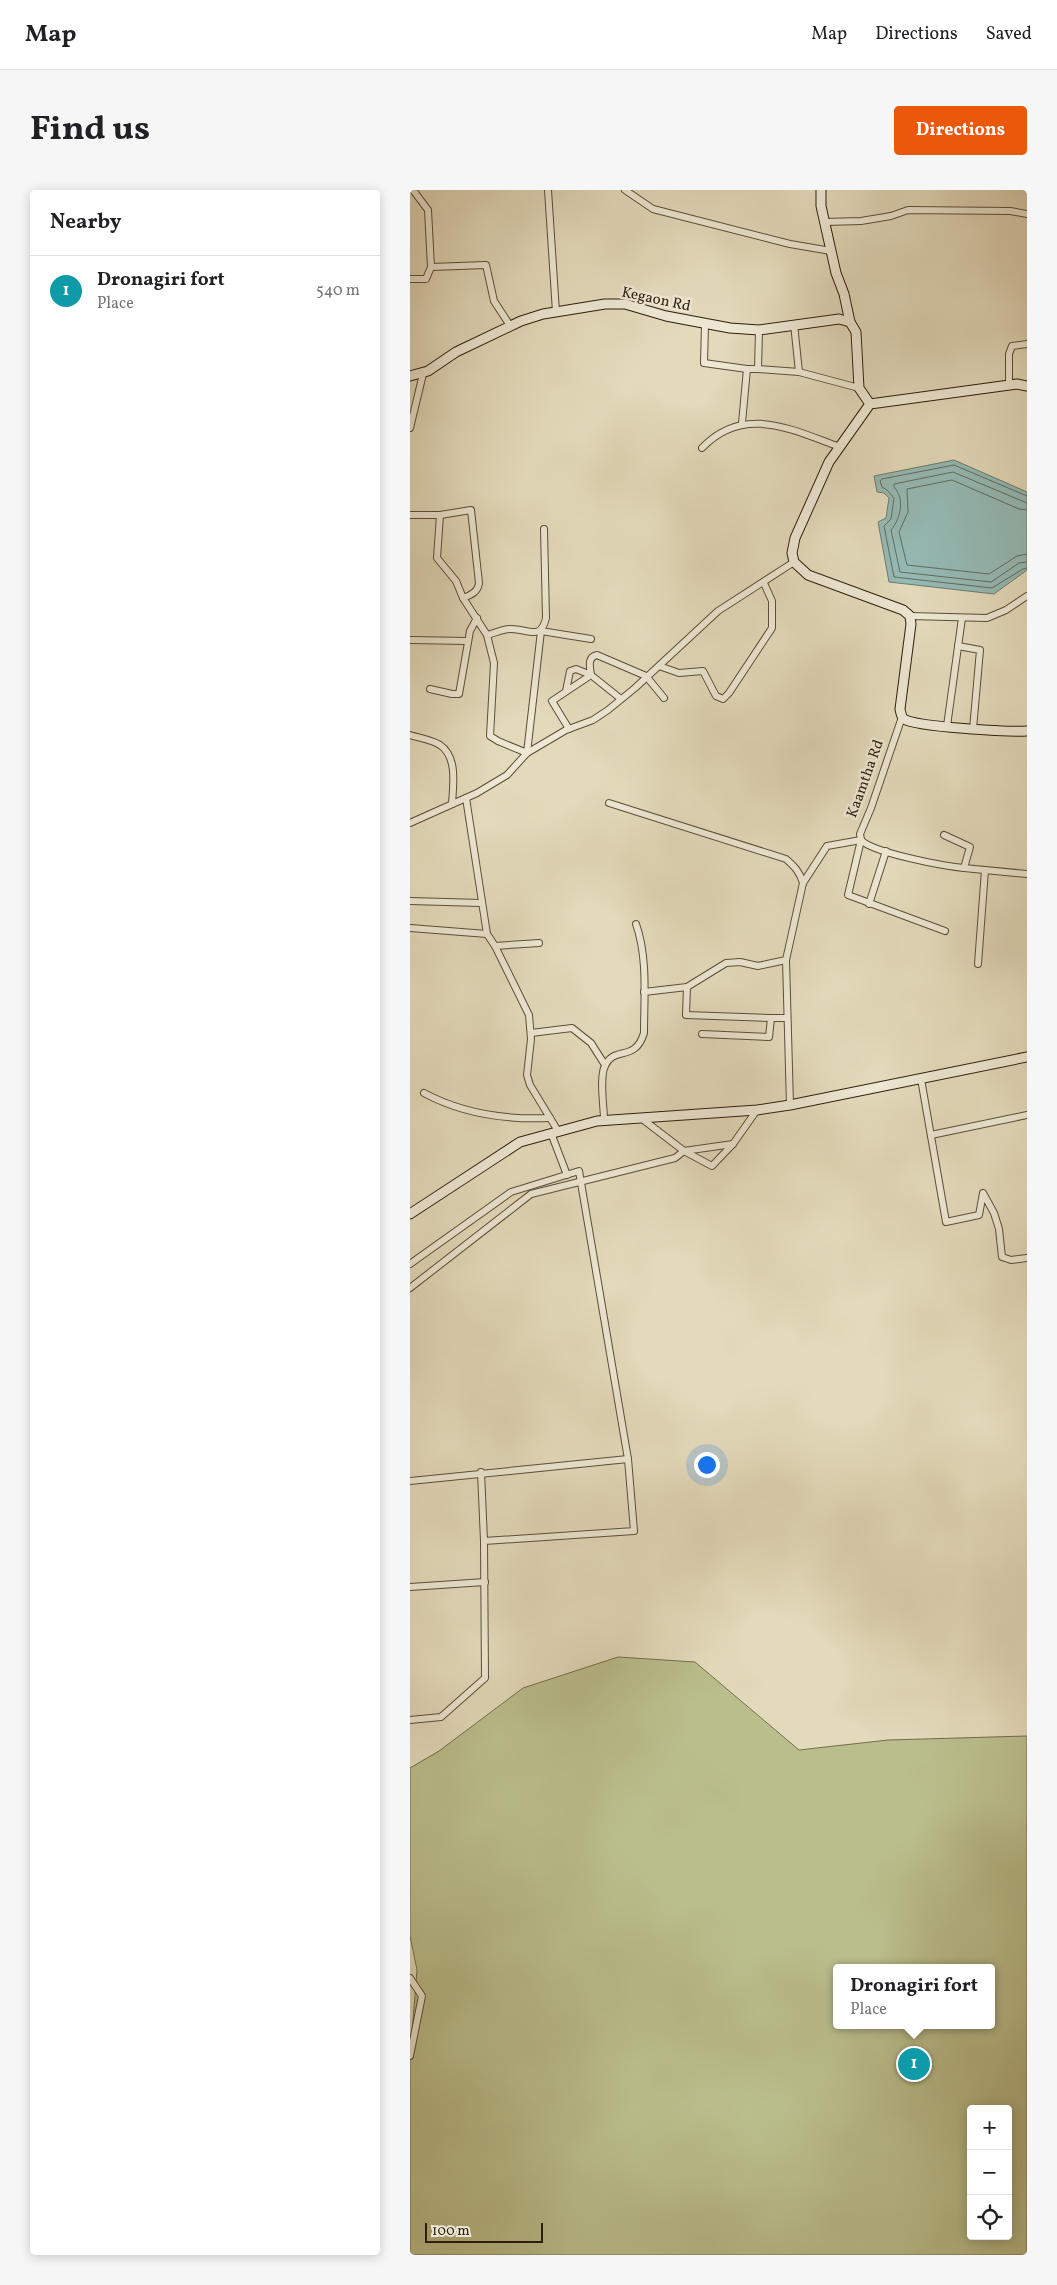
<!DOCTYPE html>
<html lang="en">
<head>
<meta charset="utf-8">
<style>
	body { margin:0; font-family:Vollkorn,serif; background:#f6f6f6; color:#202124 }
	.controls { position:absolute; right:15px; bottom:15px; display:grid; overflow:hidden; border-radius:5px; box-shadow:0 2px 12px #0003 }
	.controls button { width:45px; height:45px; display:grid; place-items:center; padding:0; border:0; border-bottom:1px solid #e0e0e0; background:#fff; color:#202124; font:25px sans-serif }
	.scale { position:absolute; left:15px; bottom:12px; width:118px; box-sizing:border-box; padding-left:5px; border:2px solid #2e1f0c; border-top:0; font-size:14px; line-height:18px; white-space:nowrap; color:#2e1f0c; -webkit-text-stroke:4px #ede7d3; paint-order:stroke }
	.you { position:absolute; left:296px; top:1274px; width:18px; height:18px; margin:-12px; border:4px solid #fff; border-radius:50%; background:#1a73e8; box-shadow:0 0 0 8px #1a73e833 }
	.badge { display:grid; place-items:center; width:32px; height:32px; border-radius:50%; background:#ea580c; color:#fff; font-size:16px; font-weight:700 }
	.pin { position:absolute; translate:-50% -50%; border:2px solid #fff; box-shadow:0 1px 5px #0006 }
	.popup { position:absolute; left:423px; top:1774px; width:162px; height:65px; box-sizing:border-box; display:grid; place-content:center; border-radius:5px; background:#fff; filter:drop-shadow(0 1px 4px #0005); font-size:16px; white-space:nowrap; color:#757577 }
	.popup b { font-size:19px; color:#202124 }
	.popup::after { content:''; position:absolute; left:50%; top:100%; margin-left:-10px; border:10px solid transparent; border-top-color:#fff }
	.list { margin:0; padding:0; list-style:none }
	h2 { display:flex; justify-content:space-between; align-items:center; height:65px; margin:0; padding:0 20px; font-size:21px }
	h2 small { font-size:16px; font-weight:400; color:#757577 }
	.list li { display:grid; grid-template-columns:32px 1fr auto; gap:15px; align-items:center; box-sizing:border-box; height:70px; padding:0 20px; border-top:1px solid #e0e0e0 }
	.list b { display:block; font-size:19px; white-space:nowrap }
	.list p { margin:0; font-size:16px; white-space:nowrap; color:#757577 }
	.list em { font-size:16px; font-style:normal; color:#757577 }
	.icon { flex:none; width:28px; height:28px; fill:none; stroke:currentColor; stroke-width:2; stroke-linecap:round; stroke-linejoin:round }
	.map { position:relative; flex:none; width:617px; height:2065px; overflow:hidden; border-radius:5px }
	header { display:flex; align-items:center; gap:30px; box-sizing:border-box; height:70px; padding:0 25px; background:#fff; border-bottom:1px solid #e0e0e0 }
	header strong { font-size:24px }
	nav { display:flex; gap:28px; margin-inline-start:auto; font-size:18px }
	.intro { display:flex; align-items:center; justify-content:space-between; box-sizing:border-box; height:120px; padding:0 30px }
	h1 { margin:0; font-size:35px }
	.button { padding:12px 22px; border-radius:5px; background:#ea580c; color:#fff; font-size:18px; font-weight:700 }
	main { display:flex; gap:30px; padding:0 30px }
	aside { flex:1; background:#fff; border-radius:5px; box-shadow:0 2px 12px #0003 }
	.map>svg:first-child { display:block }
</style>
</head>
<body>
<header>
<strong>Map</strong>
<nav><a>Map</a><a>Directions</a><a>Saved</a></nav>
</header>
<div class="intro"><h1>Find us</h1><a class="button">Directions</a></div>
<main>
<aside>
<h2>Nearby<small></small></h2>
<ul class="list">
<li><span class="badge" style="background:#0f9aa8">1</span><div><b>Dronagiri fort</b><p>Place</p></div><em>540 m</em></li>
</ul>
</aside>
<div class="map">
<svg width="617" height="2065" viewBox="0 0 617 2065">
	<rect width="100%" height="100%" fill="#e3dabb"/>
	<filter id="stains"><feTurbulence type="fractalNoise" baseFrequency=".004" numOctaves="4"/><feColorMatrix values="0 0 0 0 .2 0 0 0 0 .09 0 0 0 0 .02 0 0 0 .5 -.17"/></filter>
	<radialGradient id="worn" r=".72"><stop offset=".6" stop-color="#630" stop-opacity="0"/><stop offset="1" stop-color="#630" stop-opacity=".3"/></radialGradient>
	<path fill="#babe8c" stroke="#746e4c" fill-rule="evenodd" d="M 208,1467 L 285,1472 L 389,1560 L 478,1550 L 617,1546 L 617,2065 L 0,2065 L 0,1868 L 7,1780 L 0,1746 L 0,1578 L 29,1561 L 113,1498 ZM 426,1778 L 582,1778 L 582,1835 L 426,1835 ZM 561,1919 L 598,1919 L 598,2046 L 561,2046 Z"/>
	<path fill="#95bab4" stroke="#6c7c71" d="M 544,270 L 617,302 L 617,380 L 584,404 L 479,392 L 468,332 L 476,328 L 479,308 L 474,303 L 467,302 L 464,286 Z"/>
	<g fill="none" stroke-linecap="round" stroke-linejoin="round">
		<g stroke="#626c60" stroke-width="1">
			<path d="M 617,306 L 544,275 L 472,289 L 470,291 L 472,297 L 477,300 L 484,308 L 481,329 L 474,336 L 484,387 L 582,398 L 613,379 L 617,378"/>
			<path d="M 617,313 L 543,282 L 484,294 L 484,297 C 495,309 491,328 481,340 L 490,382 L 581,392 L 609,373 L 617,372"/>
			<path d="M 617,320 L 609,319 L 542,290 L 497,299 L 498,322 L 489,342 L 497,375 L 579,384 L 607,366 L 617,364"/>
		</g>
		<defs>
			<g id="street">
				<path d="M 3,0 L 18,20 L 21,77"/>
				<path d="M 138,0 L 146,122"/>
				<path d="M 215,0 L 243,19 L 380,54 L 421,61"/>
				<path d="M 415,32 L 451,31 L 481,26 L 498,20 L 600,21 L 617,24"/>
				<path d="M 0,89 L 16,89 L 21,77 L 76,75 L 84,111 L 101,137"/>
				<path d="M 295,134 L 294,173 L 337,179"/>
				<path d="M 384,134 L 389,182"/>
				<path d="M 348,179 L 389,182 L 449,198"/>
				<path d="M 599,196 L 599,164 L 602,156 L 617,154"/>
				<path d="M 332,233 L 337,179 L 348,179 L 349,140"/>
				<path d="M 0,238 L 13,184"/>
				<path d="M 292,258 C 334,214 382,240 430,257"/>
				<path d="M 0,325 L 30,325 L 27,368 L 46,391 L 53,408 L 77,445 L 84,473 L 80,546 L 88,551 L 117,563 L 131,441 L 181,449"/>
				<path d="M 30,325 L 61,320 L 69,393 C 68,402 61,405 53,408"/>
				<path d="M 500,426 L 577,428 L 596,420 L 617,406"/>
				<path d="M 77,445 C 85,443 93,439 101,439 C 118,439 131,451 136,428 L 134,339"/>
				<path d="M 0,450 L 58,451"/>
				<path d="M 548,456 L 570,460 L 563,539"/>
				<path d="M 249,476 L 269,483 L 293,481 L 306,506 L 313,509 L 319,503 L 362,438 L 362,411 L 354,393"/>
				<path d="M 20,499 L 42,504 L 49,504 L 60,441 L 67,428"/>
				<path d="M 156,501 L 160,481 L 166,479 L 181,485 C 180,477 177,467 187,465 L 236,486 L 254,508"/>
				<path d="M 492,527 L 461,618 L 450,644 L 451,650 L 438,705 L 535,741"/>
				<path d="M 537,536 L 552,428"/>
				<path d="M 159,539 L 142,511 L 181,485 L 211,509"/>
				<path d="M 0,545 C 9,548 22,550 30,555 C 48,567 43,596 42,614"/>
				<path d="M 56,608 L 77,744 L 85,756 L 129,753"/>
				<path d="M 199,613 L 376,669 C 384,676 390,682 393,693"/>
				<path d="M 0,633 L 67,603 L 97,585 L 117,563 L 156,540 L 183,530 L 198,520 L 225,498 L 308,421 L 384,372"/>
				<path d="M 554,678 L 617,684"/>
				<path d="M 0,711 L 71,713"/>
				<path d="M 459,714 L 476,661"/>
				<path d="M 0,738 L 77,744"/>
				<path d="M 85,756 L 119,825 L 121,849 L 117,885 L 120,895 L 148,941"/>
				<path d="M 376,770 L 380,915"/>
				<path d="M 568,774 L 575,680"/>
				<path d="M 277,797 L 276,825 L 361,828 L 359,847 L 292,844"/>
				<path d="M 234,802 L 277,797 L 316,773 L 330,772 L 348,776 L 376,770 L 393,693 L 417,656 L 451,650 C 463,663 534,676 554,678 L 560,657 L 534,645"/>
				<path d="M 361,828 L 376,828"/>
				<path d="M 121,843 L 162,838 L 181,853 L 195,875"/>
				<path d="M 511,889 L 536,1032 L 569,1025 L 573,1003 L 584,1023 L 589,1039 L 592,1067 L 601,1070 L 617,1068"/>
				<path d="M 14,903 C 53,924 96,930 140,928"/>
				<path d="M 231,928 L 274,961 L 302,976 L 323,954 L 347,920"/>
				<path d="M 194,930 C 194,917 189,887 195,876 C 204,855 225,873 234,843 C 234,808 238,768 226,734"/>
				<path d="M 141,943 L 157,985"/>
				<path d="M 521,945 L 617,925"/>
				<path d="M 0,1074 L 101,1002 L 169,981 L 218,1269 L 224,1341 L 74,1351 L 71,1282"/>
				<path d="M 0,1098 L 121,1004 L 265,968 L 274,961 L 323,954"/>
				<path d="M 0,1291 L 218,1269"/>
				<path d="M 0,1397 L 75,1392"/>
				<path d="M 0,1530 L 31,1527 L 75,1488 L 74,1351"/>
				<path d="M 0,1788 L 12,1806 L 0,1866"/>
			</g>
			<g id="secondary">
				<path d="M 411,0 L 411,16 L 426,83 L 434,104 L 440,132 L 446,142 L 449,198 L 460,214"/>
				<path d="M 0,186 L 18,181 L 46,162 L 111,131 L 133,124 L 195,114 L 215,114 L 256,126 L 320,138 L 349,140 L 429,129 L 440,132"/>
				<path d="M 617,196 L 607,194 L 460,214 L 419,272 L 385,348 L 382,363 L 384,372 L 398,385 L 493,420 L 500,426 L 501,434 L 490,519 C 491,523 491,527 494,529 C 506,537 599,542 617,541"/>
				<path d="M 0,1024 L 110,952 L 187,931 L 347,920 L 380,915 L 617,867"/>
			</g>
		</defs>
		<use href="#street" stroke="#5b4e38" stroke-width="8"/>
		<use href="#secondary" stroke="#2e1f0c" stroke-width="11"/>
		<use href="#street" stroke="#ede7d3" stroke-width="6"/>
		<use href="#secondary" stroke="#ede7d3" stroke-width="9"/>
	</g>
	<g text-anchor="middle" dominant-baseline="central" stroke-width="5" stroke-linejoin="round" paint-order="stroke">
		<g font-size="15" fill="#2e1f0c" stroke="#ede7d3">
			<text transform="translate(246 110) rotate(12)">Kegaon Rd</text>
			<text transform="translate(456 589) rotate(-70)">Kaamtha Rd</text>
		</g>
	</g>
	<rect width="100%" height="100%" filter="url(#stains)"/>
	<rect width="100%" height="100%" fill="url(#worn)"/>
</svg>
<div class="controls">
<button>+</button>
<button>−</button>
<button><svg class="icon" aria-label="locate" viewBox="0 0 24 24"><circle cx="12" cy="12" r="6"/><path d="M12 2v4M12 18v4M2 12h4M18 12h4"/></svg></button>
</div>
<div class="scale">100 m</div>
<div class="you"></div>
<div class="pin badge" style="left:504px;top:1874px;background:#0f9aa8">1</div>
<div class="popup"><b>Dronagiri fort</b>Place</div>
</div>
</main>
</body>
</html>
